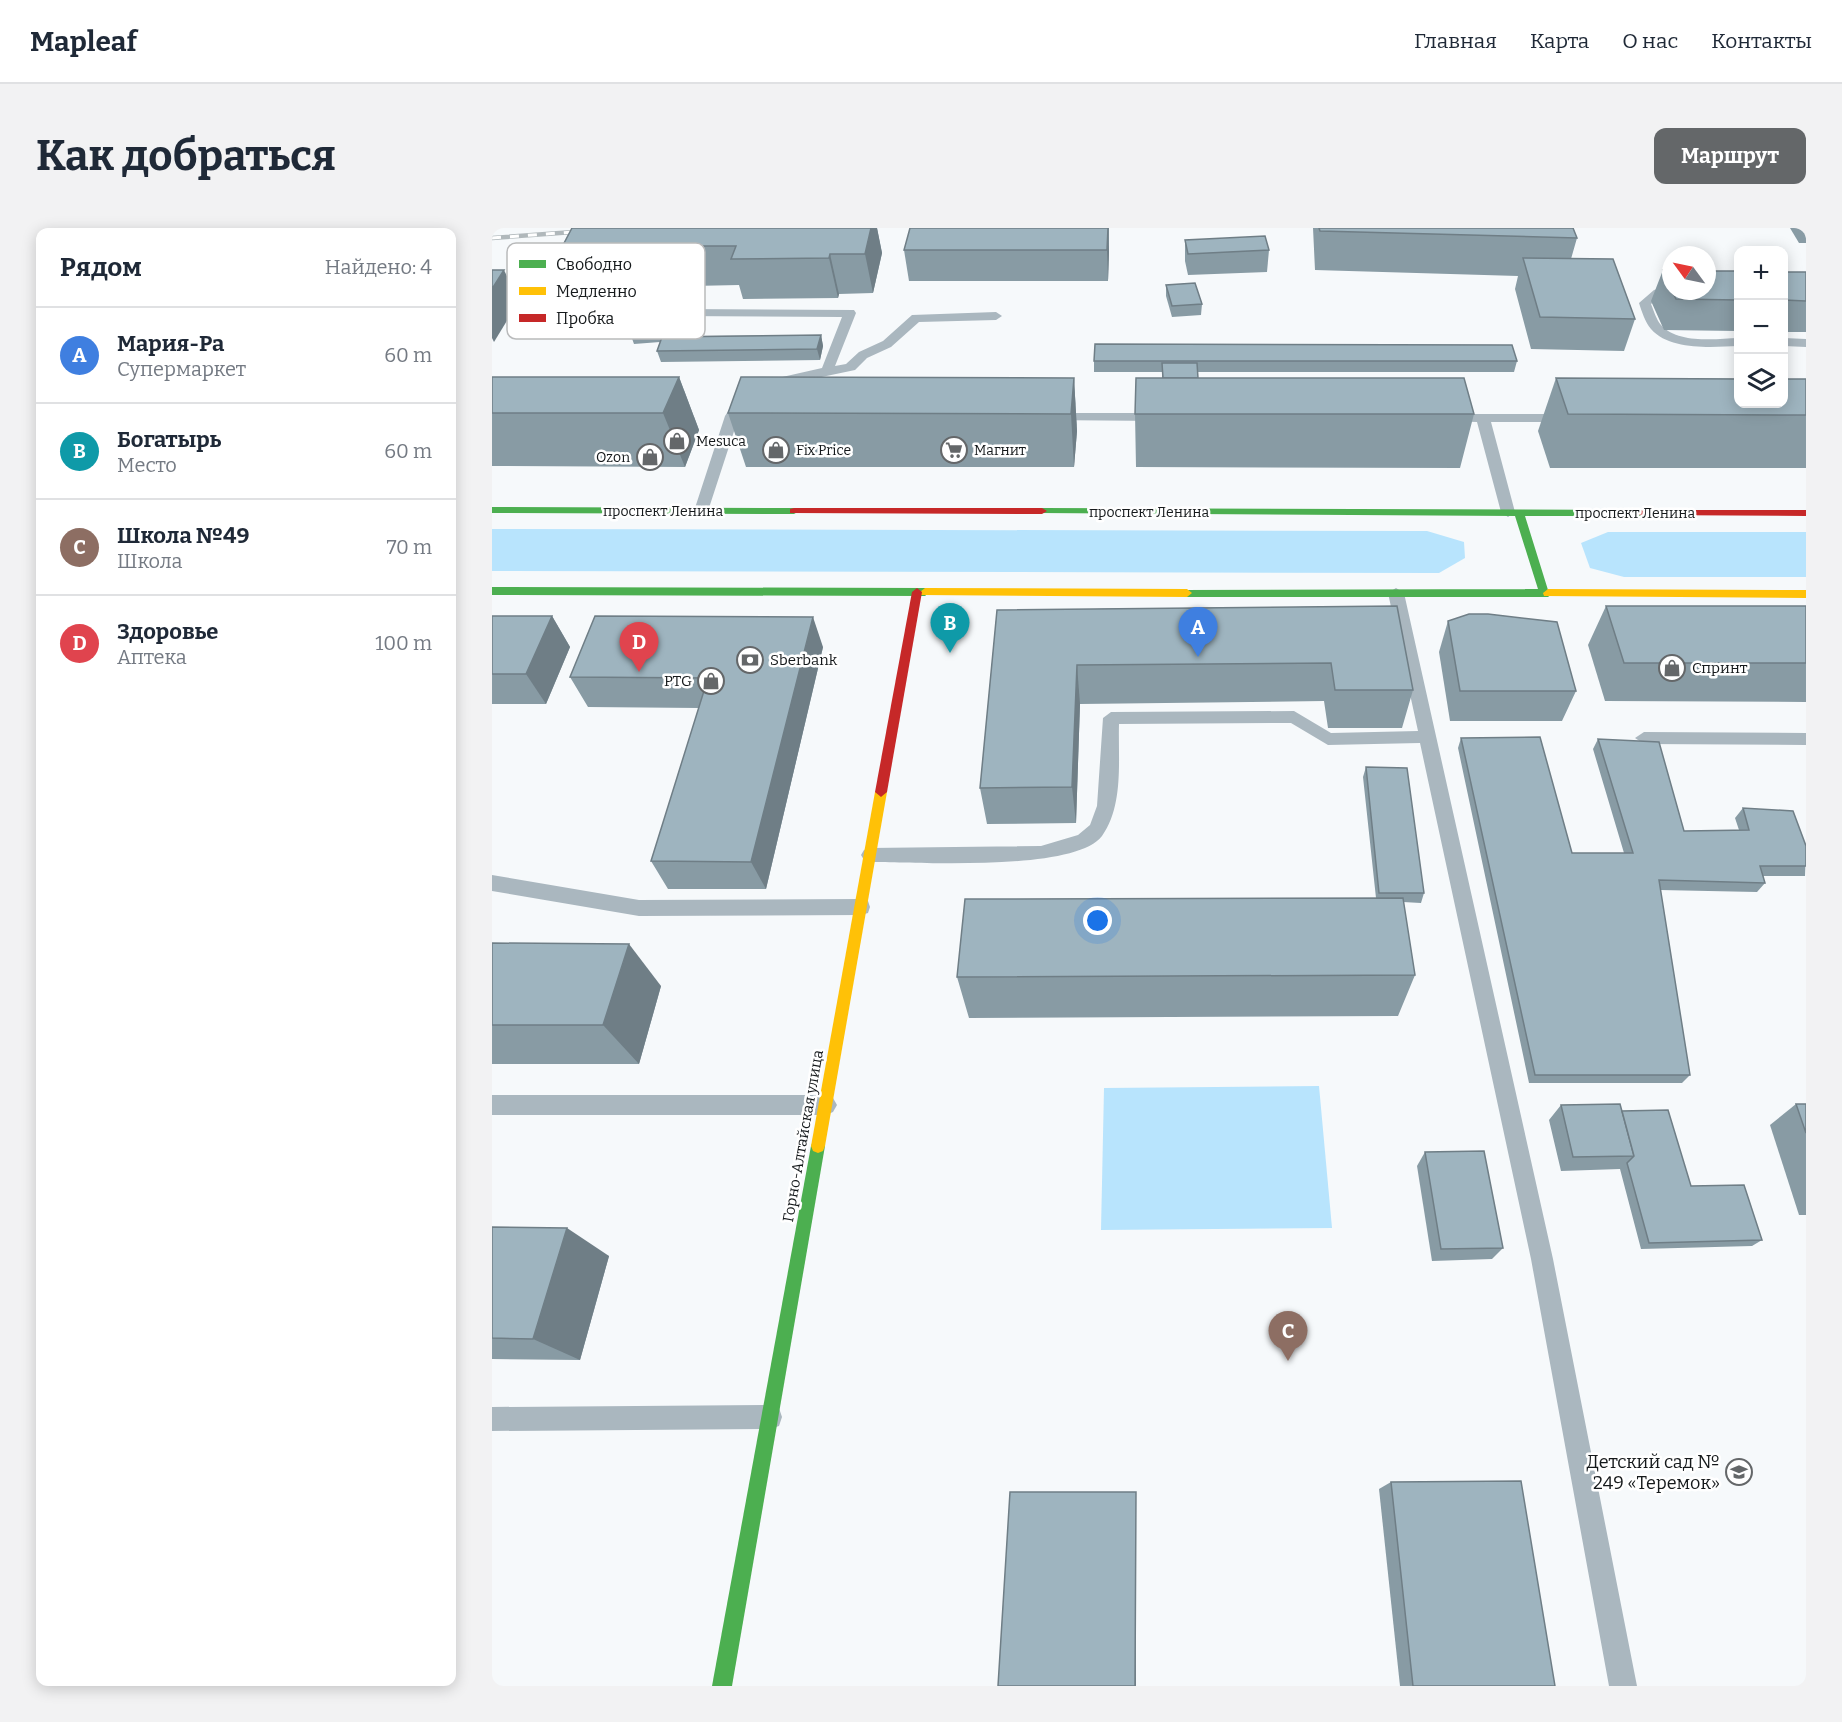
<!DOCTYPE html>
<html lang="ru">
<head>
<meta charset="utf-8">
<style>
	body { margin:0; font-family:Bitter,serif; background:#f2f2f3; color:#1f2937 }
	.controls { position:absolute; right:18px; top:18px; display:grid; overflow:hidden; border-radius:12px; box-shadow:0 3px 15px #0003 }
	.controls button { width:54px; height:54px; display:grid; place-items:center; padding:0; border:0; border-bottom:2px solid #e0e1e3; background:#fff; color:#1f2937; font:30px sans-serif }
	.compass { position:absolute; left:1170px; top:18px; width:54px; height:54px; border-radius:50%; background:#fff; box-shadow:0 3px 15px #0003; rotate:303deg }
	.you { position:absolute; left:606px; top:693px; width:21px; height:21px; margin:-15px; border:4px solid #fff; border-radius:50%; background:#1a73e8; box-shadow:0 0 0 9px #1a73e833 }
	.badge { display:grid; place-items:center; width:39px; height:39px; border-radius:50%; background:#646769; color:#fff; font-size:20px; font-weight:700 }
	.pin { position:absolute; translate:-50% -50px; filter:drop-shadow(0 2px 3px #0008) }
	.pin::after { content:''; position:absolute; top:32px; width:21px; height:18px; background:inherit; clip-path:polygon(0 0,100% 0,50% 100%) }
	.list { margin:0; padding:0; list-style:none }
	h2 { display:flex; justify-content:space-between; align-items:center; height:78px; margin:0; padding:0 24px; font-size:26px }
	h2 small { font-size:20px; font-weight:400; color:#747a83 }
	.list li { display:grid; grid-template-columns:39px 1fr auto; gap:18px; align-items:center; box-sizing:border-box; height:96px; padding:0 24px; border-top:2px solid #e0e1e3 }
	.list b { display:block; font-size:22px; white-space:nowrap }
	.list p { margin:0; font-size:20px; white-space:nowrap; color:#747a83 }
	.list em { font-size:20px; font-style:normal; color:#747a83 }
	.icon { flex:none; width:33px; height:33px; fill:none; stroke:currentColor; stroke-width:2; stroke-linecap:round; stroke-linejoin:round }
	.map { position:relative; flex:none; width:1314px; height:1458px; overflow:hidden; border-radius:12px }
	header { display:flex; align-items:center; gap:36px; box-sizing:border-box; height:84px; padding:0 30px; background:#fff; border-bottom:2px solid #e0e1e3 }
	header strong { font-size:28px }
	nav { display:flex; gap:33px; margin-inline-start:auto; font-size:21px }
	.intro { display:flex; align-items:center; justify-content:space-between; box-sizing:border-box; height:144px; padding:0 36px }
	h1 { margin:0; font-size:42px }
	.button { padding:15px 27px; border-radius:12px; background:#646769; color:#fff; font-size:21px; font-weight:700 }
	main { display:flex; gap:36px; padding:0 36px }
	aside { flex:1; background:#fff; border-radius:12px; box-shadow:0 3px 15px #0003 }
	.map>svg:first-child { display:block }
</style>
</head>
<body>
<header>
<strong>Mapleaf</strong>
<nav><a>Главная</a><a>Карта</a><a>О нас</a><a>Контакты</a></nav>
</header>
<div class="intro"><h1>Как добраться</h1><a class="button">Маршрут</a></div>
<main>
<aside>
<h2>Рядом<small>Найдено: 4</small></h2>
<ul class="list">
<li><span class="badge" style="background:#3f7fe0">A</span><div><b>Мария-Ра</b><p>Супермаркет</p></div><em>60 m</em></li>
<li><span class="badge" style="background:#0f9aa8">B</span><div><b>Богатырь</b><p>Место</p></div><em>60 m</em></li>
<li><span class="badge" style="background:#8d6e63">C</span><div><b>Школа №49</b><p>Школа</p></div><em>70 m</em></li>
<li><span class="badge" style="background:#e0444e">D</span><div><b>Здоровье</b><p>Аптека</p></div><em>100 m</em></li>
</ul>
</aside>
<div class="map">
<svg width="1314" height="1458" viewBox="0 0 1314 1458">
	<rect width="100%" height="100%" fill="#f6f9fb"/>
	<g fill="#b8e4fd">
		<path d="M 0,301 L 935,303 L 972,314 L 973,330 L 947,345 L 0,343 Z"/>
		<path d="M 1116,304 L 1314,304 L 1314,349 L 1132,349 L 1098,340 L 1089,315 Z"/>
		<path d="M 827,858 L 840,1000 L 609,1002 L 612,860 Z"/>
	</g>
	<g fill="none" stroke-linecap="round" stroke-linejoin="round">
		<g fill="#aab7bf" fill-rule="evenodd">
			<path d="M 1179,57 L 1179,63 L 1183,64 L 1170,68 L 1159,76 C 1162,83 1164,91 1169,97 C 1186,116 1224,111 1246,110 L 1246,118 C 1221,119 1178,123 1159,101 C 1153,94 1150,84 1147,75 L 1162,62 Z"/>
			<path d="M 188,81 L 362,82 L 364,85 L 343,138 L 354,136 L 367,124 L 391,113 L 420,87 L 504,84 L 510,88 L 504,92 L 427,94 L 399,119 L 375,130 L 363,142 L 282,159 L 277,158 L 277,152 L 330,140 L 350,89 L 184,88 L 182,85 Z"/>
			<path d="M 1292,110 L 1314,111 L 1314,119 L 1292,118 Z"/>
			<path d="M 251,167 L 258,171 L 247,188 L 216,283 L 214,286 L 204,286 L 202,283 L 233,188 L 246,168 Z"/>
			<path d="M 557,185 L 669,185 L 676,189 L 669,193 L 552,192 L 550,189 Z"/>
			<path d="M 956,186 L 1077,186 L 1084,190 L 1077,194 L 999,194 L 1023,284 L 1016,289 L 1009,284 L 985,194 L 951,193 L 949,190 Z"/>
			<path d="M 904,360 L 912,365 L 1061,1031 L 1145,1458 L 1117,1458 L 1039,1031 L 928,515 L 836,517 L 799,495 L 627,496 C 626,532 632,577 610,608 C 583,644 425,634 378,634 L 372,632 L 369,627 L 372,622 L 378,620 L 549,618 L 586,607 L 598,597 L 605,578 L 611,490 L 619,484 L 802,483 L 839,505 L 926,503 L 896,365 Z"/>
			<path d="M 1152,504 L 1314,505 L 1314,517 L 1152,516 L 1143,510 Z"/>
			<path d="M 0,647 L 147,672 L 369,671 L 376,673 L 378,679 L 376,685 L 369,687 L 147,688 L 0,663 Z"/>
			<path d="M 0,867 L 334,867 L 341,870 L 345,877 L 341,884 L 334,887 L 0,887 Z"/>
			<path d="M 278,1177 L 287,1180 L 290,1189 L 287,1198 L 278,1201 L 0,1203 L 0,1179 Z"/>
		</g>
		<g fill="#4caf50" fill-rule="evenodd">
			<path d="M 0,279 L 302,280 L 307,283 L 302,286 L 0,285 Z"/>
			<path d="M 550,280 L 1150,282 L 1155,285 L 1150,288 L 1033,288 L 1056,362 L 1061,365 L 1056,369 L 695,369 L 690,365 L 691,362 L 1046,361 L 1023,288 L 546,285 L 546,281 Z"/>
			<path d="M 0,359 L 433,360 L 438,364 L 433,368 L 0,367 Z"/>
			<path d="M 326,911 L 331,913 L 333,918 L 240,1458 L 220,1458 L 319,918 L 321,913 Z"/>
		</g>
		<g fill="#ffc107" fill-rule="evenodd">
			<path d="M 433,360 L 695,361 L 700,365 L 695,369 L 429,367 L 428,364 Z"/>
			<path d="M 1056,361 L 1314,362 L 1314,370 L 1052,368 L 1051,365 Z"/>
			<path d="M 389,559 L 395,564 L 333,918 L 331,923 L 326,925 L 321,923 L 319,918 L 383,564 Z"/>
		</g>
		<g fill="#c62828" fill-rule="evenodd">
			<path d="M 302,280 L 550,280 L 555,283 L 550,286 L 298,285 L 298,281 Z"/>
			<path d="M 1150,282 L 1314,282 L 1314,288 L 1146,287 L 1145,285 Z"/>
			<path d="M 425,360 L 430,364 L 395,564 L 389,569 L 383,564 L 420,364 Z"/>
		</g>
		<defs>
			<path id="rail" d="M 0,10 L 95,3"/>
		</defs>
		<use href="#rail" stroke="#b0b8bb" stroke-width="4.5"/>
		<use href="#rail" stroke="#fff" stroke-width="3" stroke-dasharray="9" stroke-linecap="butt"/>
	</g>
	<g fill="#889ba4">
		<path d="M 80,0 L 385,0 L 390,25 L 381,65 L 347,66 L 346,70 L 251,71 L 247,57 L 200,58 L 195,71 L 107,72 L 102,58 L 87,58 L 70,19 Z"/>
		<path d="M 418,0 L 617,0 L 617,24 L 616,53 L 417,53 L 412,22 Z"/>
		<path d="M 821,0 L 1081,0 L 1085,10 L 1079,31 L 1143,91 L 1132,123 L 1039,121 L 1023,61 L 1026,48 L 823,42 Z"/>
		<path d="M 1298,0 L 1314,0 L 1314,15 L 1307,15 Z"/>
		<path d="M 693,12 L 777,22 L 775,44 L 696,47 L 693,33 Z"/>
		<path d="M 1171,42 L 1179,42 L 1179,63 L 1215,63 L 1246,43 L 1246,103 L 1172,102 L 1159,73 Z"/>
		<rect x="1292" y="44" width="22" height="60"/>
		<path d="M 674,57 L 710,76 L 709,87 L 680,89 L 674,68 Z"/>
		<path d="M 198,74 L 206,95 L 203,108 L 329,107 L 331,118 L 328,132 L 169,134 L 165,123 L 168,114 L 142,116 L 134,94 Z"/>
		<path d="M 602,133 L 1025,133 L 1022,144 L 705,144 L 706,150 L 982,186 L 968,240 L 644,239 L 643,186 L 670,150 L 670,144 L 602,144 Z"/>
		<path d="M 0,149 L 187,149 L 207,202 L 193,239 L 0,238 Z"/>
		<path d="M 582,150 L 585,203 L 582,239 L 254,239 L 236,185 Z"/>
		<path d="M 1064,150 L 1314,151 L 1314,240 L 1058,240 L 1046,203 Z"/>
		<path d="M 905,378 L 921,462 L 910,500 L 836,500 L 832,473 L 588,476 L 584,595 L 495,596 L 488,560 L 505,382 Z"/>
		<path d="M 1114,378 L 1314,378 L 1314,474 L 1113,473 L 1096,417 Z"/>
		<path d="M 0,388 L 60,388 L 78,419 L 54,476 L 0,476 Z"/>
		<path d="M 956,393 L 1084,463 L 1070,493 L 958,493 L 947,424 Z"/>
		<path d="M 331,419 L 274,661 L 176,661 L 159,633 L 207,480 L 96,479 L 78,449 Z"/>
		<path d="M 969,510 L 1080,625 L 1132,625 L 1101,521 L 1106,511 L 1192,603 L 1247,602 L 1243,590 L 1251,580 L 1314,618 L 1313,648 L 1271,648 L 1273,655 L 1265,664 L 1168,662 L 1198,847 L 1190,855 L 1037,855 L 966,520 Z"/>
		<path d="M 874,539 L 932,665 L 929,675 L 911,674 L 923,747 L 906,788 L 477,790 L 465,749 L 884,670 L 871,549 Z"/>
		<path d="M 0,715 L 169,758 L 147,836 L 0,836 Z"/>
		<path d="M 1304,876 L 1314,876 L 1314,987 L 1307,987 L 1278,897 Z"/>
		<path d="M 1069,877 L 1130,883 L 1199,958 L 1270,1012 L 1260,1018 L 1149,1021 L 1128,941 L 1069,943 L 1057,892 Z"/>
		<path d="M 933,924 L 1011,1020 L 1000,1031 L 940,1033 L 925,938 Z"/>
		<path d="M 0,999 L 117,1028 L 88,1132 L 0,1131 Z"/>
		<path d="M 899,1254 L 1063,1458 L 908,1458 L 887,1261 Z"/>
	</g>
	<g fill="#6f7e86">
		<path d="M 379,0 L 385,0 L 390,25 L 381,65 L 373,26 Z"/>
		<path d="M 616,0 L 617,24 L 616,53 L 615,22 Z"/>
		<path d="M 187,18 L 200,58 L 195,71 L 181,32 Z"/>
		<path d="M 338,26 L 347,66 L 346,70 L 337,30 Z"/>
		<path d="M 12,42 L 27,73 L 2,114 L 0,110 L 0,61 Z"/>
		<path d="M 198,74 L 206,95 L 202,112 L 195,90 Z"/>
		<path d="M 329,107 L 331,118 L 328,132 L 325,121 Z"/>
		<path d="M 187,149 L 207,202 L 193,239 L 171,185 Z"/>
		<path d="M 582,150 L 585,203 L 582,239 L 579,186 Z"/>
		<path d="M 60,388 L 78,419 L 54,476 L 34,446 Z"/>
		<path d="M 321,389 L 331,419 L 274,661 L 259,634 Z"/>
		<path d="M 585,437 L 588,476 L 584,595 L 580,559 Z"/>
		<path d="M 137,716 L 169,758 L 147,836 L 111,797 Z"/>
		<path d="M 75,1000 L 117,1028 L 88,1132 L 41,1111 Z"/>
		<path d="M 644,1264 L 644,1458 L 643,1458 Z"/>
	</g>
	<g fill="#9eb4bf" stroke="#6f7e86" stroke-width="1.5">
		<path d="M 80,0 L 379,0 L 373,26 L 338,26 L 337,30 L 239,31 L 244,18 L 187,18 L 181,32 L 91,32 L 98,18 L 70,19 Z"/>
		<path d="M 418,0 L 616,0 L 615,22 L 412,22 Z"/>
		<path d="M 827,0 L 1081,0 L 1085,10 L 828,3 Z"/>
		<path d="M 773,8 L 777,22 L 696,26 L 693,12 Z"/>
		<path d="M 1031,30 L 1121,31 L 1143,91 L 1048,89 Z"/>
		<path d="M 0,42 L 12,42 L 0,61 Z"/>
		<path d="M 1171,42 L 1179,42 L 1179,60 Z"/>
		<path d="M 1215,43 L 1246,43 L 1246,72 L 1184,71 L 1180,63 L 1215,63 Z"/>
		<path d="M 1292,44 L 1314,44 L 1314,73 L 1292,72 Z"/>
		<path d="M 703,55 L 710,76 L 680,78 L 674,57 Z"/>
		<path d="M 329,107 L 325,121 L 165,123 L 170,109 Z"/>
		<path d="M 603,116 L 1020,117 L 1025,133 L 602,133 Z"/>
		<path d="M 670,135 L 705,135 L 706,150 L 671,150 Z"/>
		<path d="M 0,149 L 187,149 L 171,185 L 0,185 Z"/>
		<path d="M 249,149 L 582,150 L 579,186 L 236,185 Z"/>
		<path d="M 644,150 L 972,150 L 982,186 L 643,186 Z"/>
		<path d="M 1064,150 L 1246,151 L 1246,176 L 1292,176 L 1292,151 L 1314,151 L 1314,187 L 1076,186 Z"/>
		<path d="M 905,378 L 921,462 L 843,462 L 839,435 L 585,437 L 580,559 L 488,560 L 505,382 Z"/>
		<path d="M 1114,378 L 1314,378 L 1314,435 L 1132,435 Z"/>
		<path d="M 977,386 L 996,386 L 1065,394 L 1084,463 L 968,463 L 956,393 Z"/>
		<path d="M 0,388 L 60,388 L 34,446 L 0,446 Z"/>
		<path d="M 103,388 L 321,389 L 259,634 L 159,633 L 216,450 L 78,449 Z"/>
		<path d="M 1048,509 L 1080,625 L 1141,625 L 1106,511 L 1167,514 L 1192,603 L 1257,602 L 1251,580 L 1301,583 L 1314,618 L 1314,638 L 1268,638 L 1273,655 L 1167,652 L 1198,847 L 1043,847 L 969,510 Z"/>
		<path d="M 874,539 L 915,540 L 932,665 L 887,665 Z"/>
		<path d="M 911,670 L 923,747 L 465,749 L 473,671 Z"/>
		<path d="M 0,715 L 137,716 L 111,797 L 0,797 Z"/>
		<path d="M 1128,876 L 1142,928 L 1081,929 L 1069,877 Z"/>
		<path d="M 1304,876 L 1314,876 L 1314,905 Z"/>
		<path d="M 1176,882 L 1199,958 L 1252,957 L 1270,1012 L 1157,1015 L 1135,935 L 1142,928 L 1130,883 Z"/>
		<path d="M 992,923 L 1011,1020 L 949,1021 L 933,924 Z"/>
		<path d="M 0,999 L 75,1000 L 41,1111 L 0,1110 Z"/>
		<path d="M 1029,1253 L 1063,1458 L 921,1458 L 899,1254 Z"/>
		<path d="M 518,1264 L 644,1264 L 643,1458 L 506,1458 Z"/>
	</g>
	<defs>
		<symbol id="shop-ring" viewBox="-11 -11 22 22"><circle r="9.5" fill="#fff" stroke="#646769" stroke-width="1.5"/><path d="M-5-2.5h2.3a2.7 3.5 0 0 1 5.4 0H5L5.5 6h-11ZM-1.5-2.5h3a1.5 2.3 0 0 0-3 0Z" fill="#646769"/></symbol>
		<symbol id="supermarket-ring" viewBox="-11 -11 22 22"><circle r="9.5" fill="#fff" stroke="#646769" stroke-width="1.5"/><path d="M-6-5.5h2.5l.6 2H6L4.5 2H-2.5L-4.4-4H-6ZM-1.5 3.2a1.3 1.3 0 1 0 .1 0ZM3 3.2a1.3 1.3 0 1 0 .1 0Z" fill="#646769"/></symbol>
		<symbol id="bank-ring" viewBox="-11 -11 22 22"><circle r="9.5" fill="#fff" stroke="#646769" stroke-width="1.5"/><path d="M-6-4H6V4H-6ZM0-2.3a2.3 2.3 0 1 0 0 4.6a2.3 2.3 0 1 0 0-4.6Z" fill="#646769"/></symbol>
		<symbol id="school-ring" viewBox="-11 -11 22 22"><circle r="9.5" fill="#fff" stroke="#646769" stroke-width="1.5"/><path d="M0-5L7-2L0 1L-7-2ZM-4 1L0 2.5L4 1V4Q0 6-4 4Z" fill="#646769"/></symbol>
	</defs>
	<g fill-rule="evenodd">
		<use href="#shop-ring" x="170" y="198" width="30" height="30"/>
		<use href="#shop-ring" x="269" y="207" width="30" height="30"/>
		<use href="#supermarket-ring" x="447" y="207" width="30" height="30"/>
		<use href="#shop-ring" x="143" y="214" width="30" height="30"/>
		<use href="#bank-ring" x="243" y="417" width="30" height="30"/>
		<use href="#shop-ring" x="1165" y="425" width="30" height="30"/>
		<use href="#shop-ring" x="204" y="438" width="30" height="30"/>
		<use href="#school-ring" x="1232" y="1229" width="30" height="30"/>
	</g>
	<g text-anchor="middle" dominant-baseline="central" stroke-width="5" stroke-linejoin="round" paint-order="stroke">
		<g font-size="14" fill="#15191b" stroke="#fff" text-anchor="start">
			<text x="204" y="213">Mesuca</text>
			<text x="304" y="222">Fix Price</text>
			<text x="482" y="222">Магнит</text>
			<text x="138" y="229" text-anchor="end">Ozon</text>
		</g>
		<g font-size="14" fill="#15191b" stroke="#fff">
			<text x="171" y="283">проспект Ленина</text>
			<text x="657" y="284">проспект Ленина</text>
			<text x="1143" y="285">проспект Ленина</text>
		</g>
		<g font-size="15" fill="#15191b" stroke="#fff" text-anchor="start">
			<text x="278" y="432">Sberbank</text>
			<text x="1200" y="440">Спринт</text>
			<text x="200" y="453" text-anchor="end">PTG</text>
		</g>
		<g font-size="15" fill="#15191b" stroke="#fff">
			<text transform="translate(311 908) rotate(-80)">Горно-Алтайская улица</text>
		</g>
		<g font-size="18" fill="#15191b" stroke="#fff" text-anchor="end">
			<text x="1228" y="1234">Детский сад №<tspan x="1228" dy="21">249 «Теремок»</tspan></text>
		</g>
	</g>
	<rect x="15" y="15" width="198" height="96" rx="9" fill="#fff" stroke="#b9babb" stroke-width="1.5"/>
	<rect x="27" y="32" width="27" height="8" fill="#4caf50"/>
	<rect x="27" y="59" width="27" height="8" fill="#ffc107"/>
	<rect x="27" y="86" width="27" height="8" fill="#c62828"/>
	<g font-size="16" fill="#15191b">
		<text x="64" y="42">Свободно</text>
		<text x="64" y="69">Медленно</text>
		<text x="64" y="96">Пробка</text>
	</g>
</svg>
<div class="controls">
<button>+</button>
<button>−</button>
<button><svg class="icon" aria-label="layers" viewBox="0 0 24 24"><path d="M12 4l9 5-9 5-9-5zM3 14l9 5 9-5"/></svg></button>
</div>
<svg class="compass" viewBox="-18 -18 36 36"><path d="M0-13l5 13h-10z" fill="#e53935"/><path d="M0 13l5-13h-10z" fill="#747a83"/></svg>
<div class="you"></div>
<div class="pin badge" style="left:706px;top:429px;background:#3f7fe0">A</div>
<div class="pin badge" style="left:458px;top:425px;background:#0f9aa8">B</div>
<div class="pin badge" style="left:796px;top:1133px;background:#8d6e63">C</div>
<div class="pin badge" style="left:147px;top:444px;background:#e0444e">D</div>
</div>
</main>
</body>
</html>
